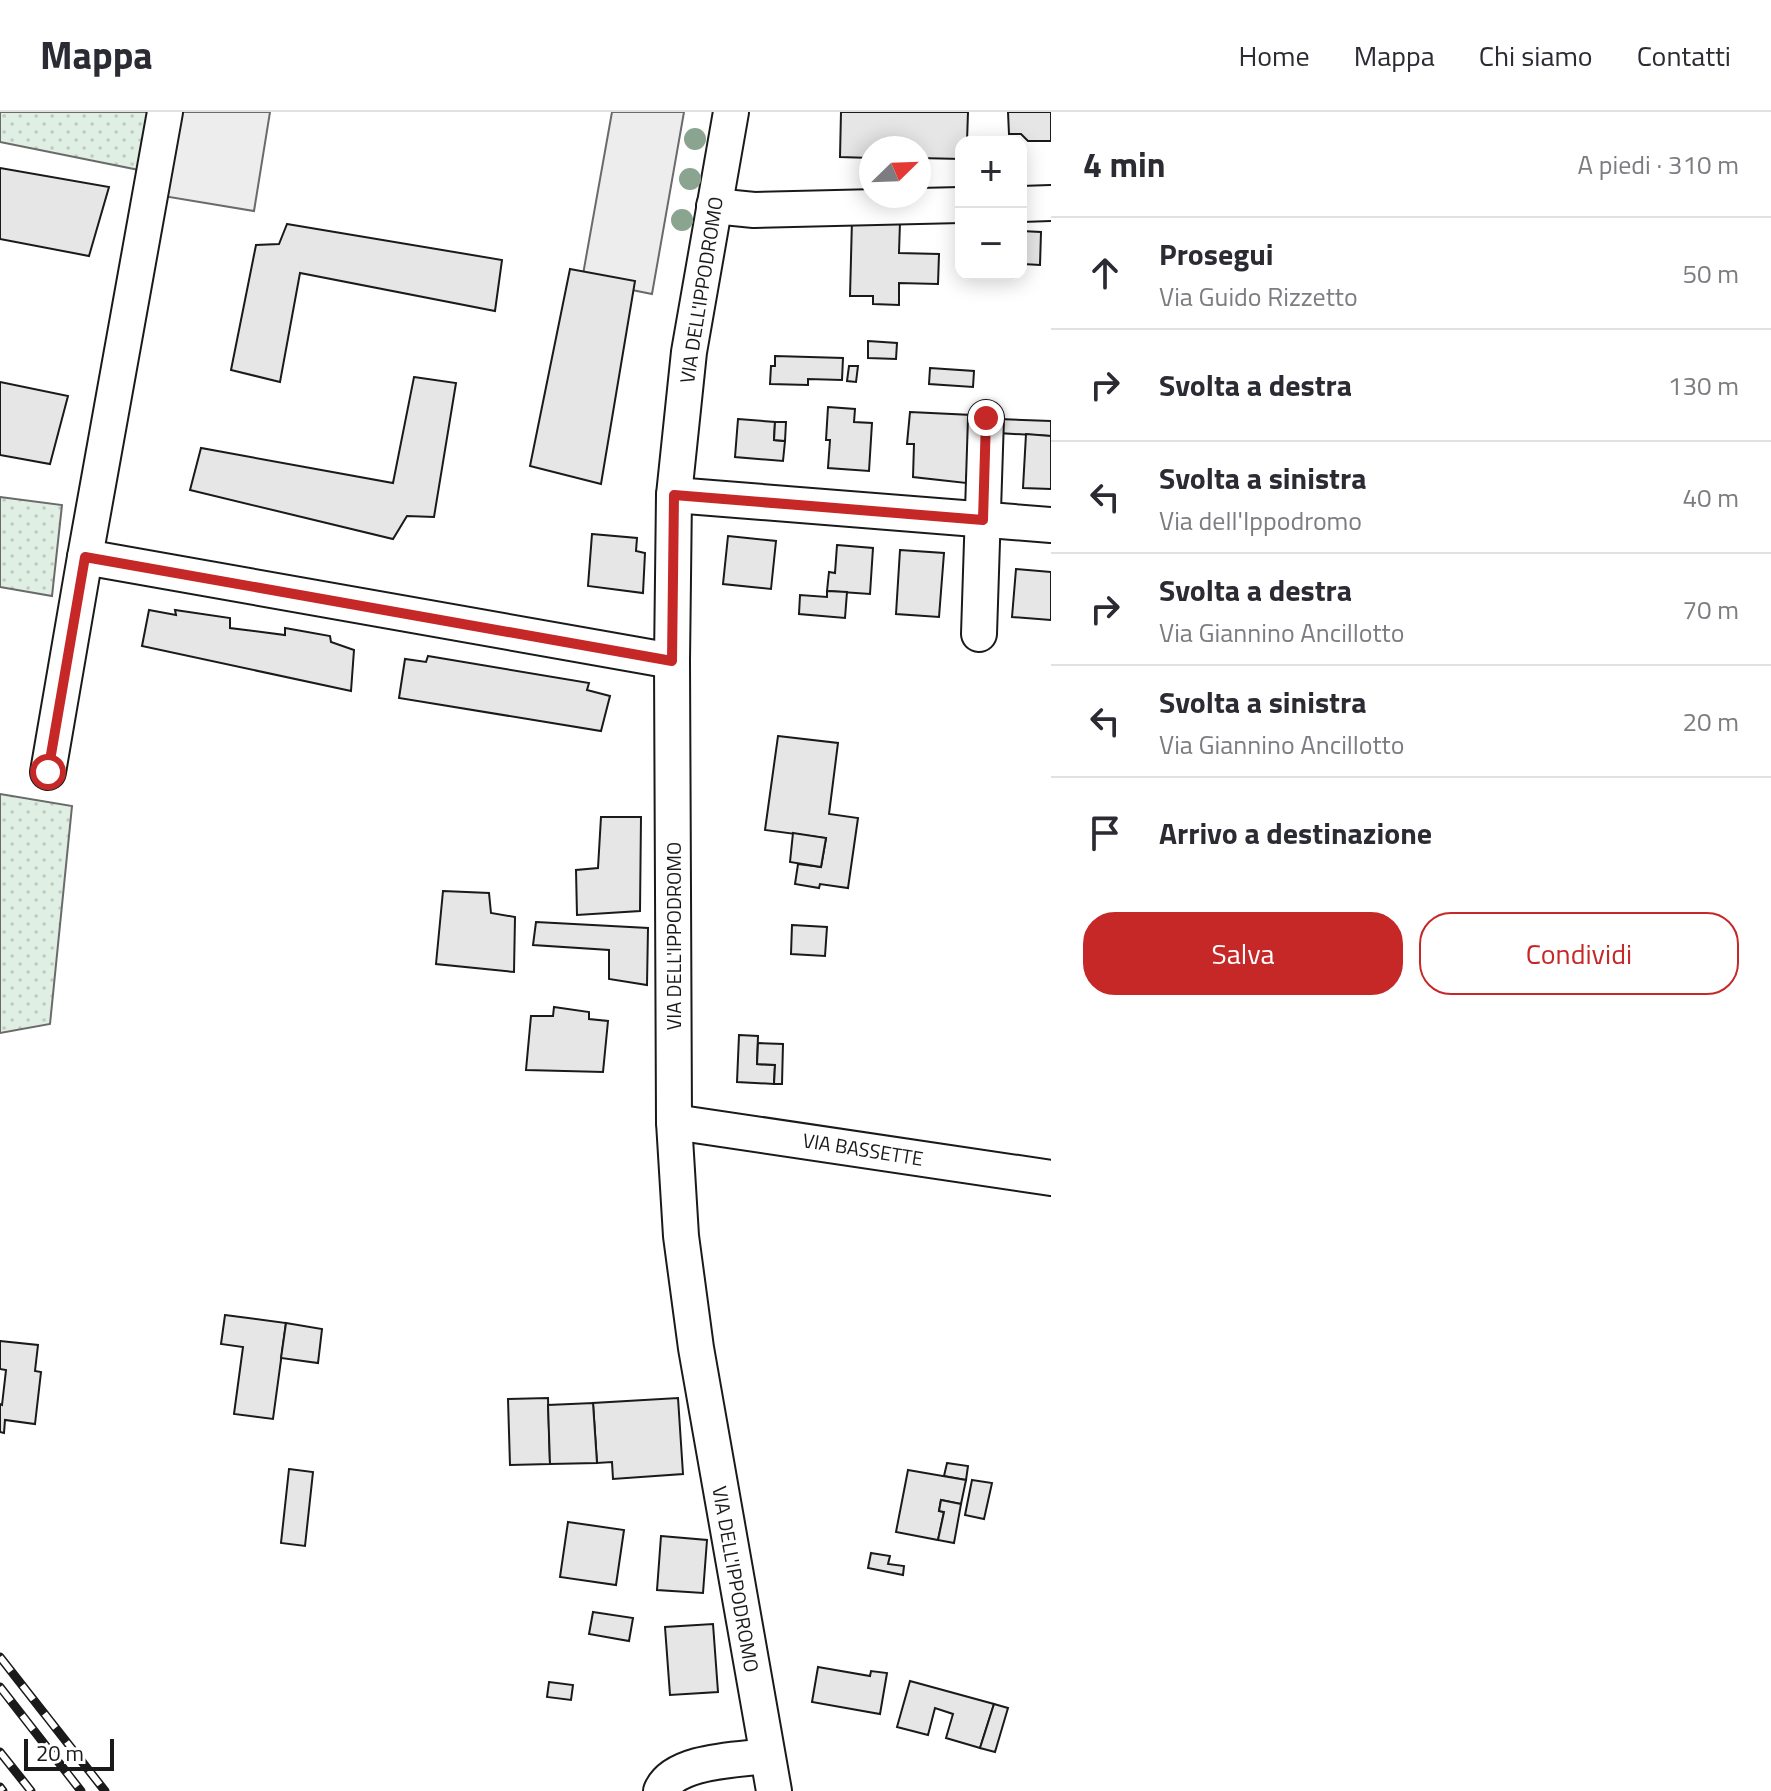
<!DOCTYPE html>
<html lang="it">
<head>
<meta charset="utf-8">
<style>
	body { margin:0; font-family:"Titillium Web",sans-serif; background:#f7f7f7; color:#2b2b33 }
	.controls { position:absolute; right:24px; top:24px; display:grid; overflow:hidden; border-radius:16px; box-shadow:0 4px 20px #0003 }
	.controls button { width:72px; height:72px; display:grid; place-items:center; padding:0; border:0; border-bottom:2px solid #e1e1e2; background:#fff; color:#2b2b33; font:40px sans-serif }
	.compass { position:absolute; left:859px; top:24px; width:72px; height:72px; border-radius:50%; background:#fff; box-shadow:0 4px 20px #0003; rotate:67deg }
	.scale { position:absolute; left:24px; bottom:20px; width:90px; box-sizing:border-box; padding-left:8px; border:4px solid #1a1a1a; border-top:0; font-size:22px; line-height:28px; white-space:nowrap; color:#1a1a1a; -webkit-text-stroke:6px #fff; paint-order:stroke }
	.stop { position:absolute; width:24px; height:24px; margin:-18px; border:6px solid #c62828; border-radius:50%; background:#fff }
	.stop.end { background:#c62828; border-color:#fff; box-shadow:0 2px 8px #0008 }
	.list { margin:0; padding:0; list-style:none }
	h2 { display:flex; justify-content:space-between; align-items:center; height:104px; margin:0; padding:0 32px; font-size:34px }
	h2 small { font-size:26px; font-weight:400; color:#7c7c81 }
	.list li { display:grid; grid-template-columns:52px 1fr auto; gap:24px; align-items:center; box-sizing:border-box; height:112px; padding:0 32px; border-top:2px solid #e1e1e2 }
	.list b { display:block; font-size:30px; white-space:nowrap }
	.list p { margin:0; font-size:26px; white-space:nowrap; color:#7c7c81 }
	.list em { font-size:26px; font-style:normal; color:#7c7c81 }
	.actions { display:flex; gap:16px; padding:24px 32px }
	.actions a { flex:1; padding:18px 0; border:2px solid #c62828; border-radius:32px; text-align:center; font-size:28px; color:#c62828 }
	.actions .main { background:#c62828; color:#fff }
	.icon { flex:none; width:44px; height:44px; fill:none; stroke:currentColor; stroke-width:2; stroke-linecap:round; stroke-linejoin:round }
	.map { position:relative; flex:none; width:1051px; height:1679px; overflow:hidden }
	header { display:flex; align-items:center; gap:48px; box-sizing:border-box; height:112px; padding:0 40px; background:#fff; border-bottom:2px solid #e1e1e2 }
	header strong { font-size:38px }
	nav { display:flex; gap:44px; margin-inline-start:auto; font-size:28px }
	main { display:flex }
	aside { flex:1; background:#fff }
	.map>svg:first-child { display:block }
</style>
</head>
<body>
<header>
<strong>Mappa</strong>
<nav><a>Home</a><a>Mappa</a><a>Chi siamo</a><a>Contatti</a></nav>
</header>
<main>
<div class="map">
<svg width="1051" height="1679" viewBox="0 0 1051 1679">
	<defs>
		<pattern id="park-dots" width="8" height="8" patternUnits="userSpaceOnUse" patternTransform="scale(2)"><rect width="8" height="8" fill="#e0efe3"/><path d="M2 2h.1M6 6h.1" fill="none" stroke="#c0ccc2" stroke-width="1.8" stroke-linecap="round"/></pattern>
	</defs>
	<rect width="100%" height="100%" fill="#fff"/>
	<g fill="url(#park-dots)" stroke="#6a6a6a" stroke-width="2">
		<path d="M 0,0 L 149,0 L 139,58 L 0,30 Z"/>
		<path d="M 0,385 L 62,393 L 52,484 L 0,475 Z"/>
		<path d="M 0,682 L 72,694 L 50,912 L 0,921 Z"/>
	</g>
	<g fill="#ededed" stroke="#6a6a6a" stroke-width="2">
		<path d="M 149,0 L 270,0 L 254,99 L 151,82 Z"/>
		<path d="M 612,0 L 684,0 L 652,182 L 582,168 Z"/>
	</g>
	<g fill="#e6e6e6" stroke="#1a1a1a" stroke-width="2">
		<path d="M 841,0 L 968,0 L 967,30 L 961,30 L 961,47 L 919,46 L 919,36 L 871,36 L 871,46 L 840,45 Z"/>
		<path d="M 1008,0 L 1051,0 L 1051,29 L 1028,29 L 1021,22 L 1009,22 Z"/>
		<path d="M 0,56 L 109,75 L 89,144 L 0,127 Z"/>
		<path d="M 852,108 L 900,110 L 899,141 L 939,142 L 938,172 L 899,171 L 899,193 L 873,192 L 873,184 L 850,184 Z"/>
		<path d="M 287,112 L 502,148 L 495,199 L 300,161 L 280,270 L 231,258 L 256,133 L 279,132 Z"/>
		<path d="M 1021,119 L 1041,120 L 1040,153 L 1023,152 Z"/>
		<path d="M 570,157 L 635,169 L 601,372 L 530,354 Z"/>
		<path d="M 868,229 L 897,231 L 896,247 L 868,246 Z"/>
		<path d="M 775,244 L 843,246 L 842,268 L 808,267 L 808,273 L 770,272 L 771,254 L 775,254 Z"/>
		<path d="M 849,254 L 858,254 L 856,270 L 847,269 Z"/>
		<path d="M 930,256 L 974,259 L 973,275 L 929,272 Z"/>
		<path d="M 414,265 L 456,271 L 434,405 L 407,404 L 393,427 L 190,378 L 201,336 L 393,371 Z"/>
		<path d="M 0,270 L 68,284 L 50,352 L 0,343 Z"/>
		<path d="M 828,295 L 855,297 L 854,310 L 872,311 L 869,359 L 828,356 L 830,328 L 826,328 Z"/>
		<path d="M 910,300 L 972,303 L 966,371 L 913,365 L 914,332 L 907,332 Z"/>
		<path d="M 738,307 L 775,310 L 774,328 L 785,329 L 783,349 L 735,345 Z"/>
		<path d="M 999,307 L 1051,309 L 1051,324 L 998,321 Z"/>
		<path d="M 775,310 L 786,310 L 785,329 L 774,328 Z"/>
		<path d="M 1026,322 L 1051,324 L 1051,377 L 1023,376 Z"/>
		<path d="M 592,422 L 637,426 L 636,439 L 645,441 L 643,481 L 588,474 Z"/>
		<path d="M 728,424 L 776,429 L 771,477 L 723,472 Z"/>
		<path d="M 837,433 L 873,436 L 870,482 L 827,479 L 829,460 L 835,461 Z"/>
		<path d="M 900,438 L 944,441 L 939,505 L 896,502 Z"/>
		<path d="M 1016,457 L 1051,460 L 1051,508 L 1012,505 Z"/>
		<path d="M 827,479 L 847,480 L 845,506 L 799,502 L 800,483 L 827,485 Z"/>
		<path d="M 149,498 L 176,503 L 175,498 L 230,506 L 230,516 L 285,523 L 285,516 L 330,524 L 331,530 L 354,538 L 351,579 L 142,534 Z"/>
		<path d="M 428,544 L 589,571 L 587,578 L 610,584 L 601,619 L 399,586 L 405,547 L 426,550 Z"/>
		<path d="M 778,624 L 838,631 L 829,702 L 858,706 L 848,776 L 820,772 L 819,776 L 795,772 L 798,752 L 821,755 L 826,726 L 765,718 Z"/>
		<path d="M 601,705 L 641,705 L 640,799 L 577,803 L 576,758 L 598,756 Z"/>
		<path d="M 793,721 L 826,726 L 821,755 L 790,750 Z"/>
		<path d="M 443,779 L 489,781 L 491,801 L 515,805 L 514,860 L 436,852 Z"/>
		<path d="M 536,810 L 648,816 L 647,873 L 609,867 L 609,838 L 533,833 Z"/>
		<path d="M 792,813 L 827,815 L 825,844 L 791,842 Z"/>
		<path d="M 554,895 L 589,900 L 589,907 L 608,909 L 603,960 L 526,958 L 531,904 L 553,904 Z"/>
		<path d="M 739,923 L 758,924 L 757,952 L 775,953 L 774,972 L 737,970 Z"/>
		<path d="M 758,931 L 783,932 L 782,972 L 774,972 L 775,953 L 757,952 Z"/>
		<path d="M 225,1203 L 286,1211 L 273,1307 L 234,1302 L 243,1235 L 221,1232 Z"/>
		<path d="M 286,1211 L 322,1217 L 318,1251 L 281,1246 Z"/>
		<path d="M 0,1229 L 38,1233 L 35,1259 L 41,1260 L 35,1312 L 5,1308 L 4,1321 L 0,1320 L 0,1292 L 2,1293 L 6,1258 L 0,1257 Z"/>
		<path d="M 548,1286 L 550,1352 L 510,1353 L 508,1287 Z"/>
		<path d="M 678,1286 L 683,1362 L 613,1367 L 612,1350 L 597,1351 L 593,1291 Z"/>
		<path d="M 593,1291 L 597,1351 L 550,1352 L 548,1293 Z"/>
		<path d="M 947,1351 L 968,1354 L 966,1368 L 944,1364 Z"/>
		<path d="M 289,1357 L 313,1360 L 305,1434 L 281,1431 Z"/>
		<path d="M 908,1358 L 966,1368 L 961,1392 L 941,1388 L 939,1399 L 944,1400 L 938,1428 L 896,1420 Z"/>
		<path d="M 972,1368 L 992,1371 L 984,1407 L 965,1403 Z"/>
		<path d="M 941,1388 L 961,1392 L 954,1431 L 938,1428 L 944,1400 L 939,1399 Z"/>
		<path d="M 568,1410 L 624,1418 L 616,1473 L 560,1465 Z"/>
		<path d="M 661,1424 L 707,1428 L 703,1481 L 657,1478 Z"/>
		<path d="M 871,1441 L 890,1444 L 888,1452 L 904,1454 L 903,1463 L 868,1456 Z"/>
		<path d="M 593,1500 L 633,1506 L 629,1529 L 589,1522 Z"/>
		<path d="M 713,1512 L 718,1580 L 670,1583 L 665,1515 Z"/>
		<path d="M 818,1555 L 870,1564 L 871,1559 L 887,1561 L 880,1602 L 812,1590 Z"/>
		<path d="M 910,1569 L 994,1592 L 980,1636 L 946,1626 L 953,1602 L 935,1596 L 928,1623 L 897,1615 Z"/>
		<path d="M 549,1570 L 573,1573 L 571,1588 L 547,1585 Z"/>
		<path d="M 994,1592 L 1008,1596 L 995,1640 L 980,1636 Z"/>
	</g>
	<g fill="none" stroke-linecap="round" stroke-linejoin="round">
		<defs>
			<g id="minor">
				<path d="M 165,0 L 85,445 L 672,549"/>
				<path d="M 731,0 L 689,240 L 674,383 L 672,549 L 674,1010 L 681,1124 L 696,1236 L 774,1679"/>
				<path d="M 1021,92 L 1051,91"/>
				<path d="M 714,94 L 754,98 L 961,93"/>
				<path d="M 674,383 L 1051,413"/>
				<path d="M 979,522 L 986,306"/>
				<path d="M 48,660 L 85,445"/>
				<path d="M 674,1010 L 1051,1066"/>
				<path d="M 661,1679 C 674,1648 738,1648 767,1644"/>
			</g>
		</defs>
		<use href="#minor" stroke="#1a1a1a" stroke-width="38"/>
		<use href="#minor" stroke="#fff" stroke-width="34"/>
		<defs>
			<g id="rail">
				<path d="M 0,1545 L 105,1679"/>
				<path d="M 0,1575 L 81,1679"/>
				<path d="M 0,1640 L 31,1679"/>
				<path d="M 0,1675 L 3,1679"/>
			</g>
		</defs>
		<use href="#rail" stroke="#1a1a1a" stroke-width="9"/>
		<use href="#rail" stroke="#fff" stroke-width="6" stroke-dasharray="18" stroke-linecap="butt"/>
	</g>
	<g fill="#8aa48f">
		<circle cx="695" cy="27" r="11"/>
		<circle cx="690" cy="67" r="11"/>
		<circle cx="682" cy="108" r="11"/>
	</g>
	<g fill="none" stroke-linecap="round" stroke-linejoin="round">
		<path stroke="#c62828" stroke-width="10" d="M 48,660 L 85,445 L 672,549 L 674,383 L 983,408 L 986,306"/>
	</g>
	<g text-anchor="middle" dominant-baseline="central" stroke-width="6" stroke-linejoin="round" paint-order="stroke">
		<g font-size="20" fill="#1a1a1a" stroke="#fff">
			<text transform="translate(701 178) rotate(-81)">VIA DELL'IPPODROMO</text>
			<text transform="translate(673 824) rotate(-90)">VIA DELL'IPPODROMO</text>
			<text transform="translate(863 1037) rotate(9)">VIA BASSETTE</text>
			<text transform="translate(736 1467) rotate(80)">VIA DELL'IPPODROMO</text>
		</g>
	</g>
</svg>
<div class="controls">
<button>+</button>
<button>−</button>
</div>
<svg class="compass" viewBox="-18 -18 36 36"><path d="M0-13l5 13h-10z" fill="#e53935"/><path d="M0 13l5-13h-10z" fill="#7c7c81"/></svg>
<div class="scale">20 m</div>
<div class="stop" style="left:48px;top:660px"></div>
<div class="stop end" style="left:986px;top:306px"></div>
</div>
<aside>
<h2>4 min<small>A piedi · 310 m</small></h2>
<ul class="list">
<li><svg class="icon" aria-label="ahead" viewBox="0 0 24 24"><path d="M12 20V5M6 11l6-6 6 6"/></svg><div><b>Prosegui</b><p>Via Guido Rizzetto</p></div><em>50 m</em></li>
<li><svg class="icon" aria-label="right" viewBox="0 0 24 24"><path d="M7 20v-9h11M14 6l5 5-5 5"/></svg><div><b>Svolta a destra</b></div><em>130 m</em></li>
<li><svg class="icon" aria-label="left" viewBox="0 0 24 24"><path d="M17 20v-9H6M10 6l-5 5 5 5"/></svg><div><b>Svolta a sinistra</b><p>Via dell'Ippodromo</p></div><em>40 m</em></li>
<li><svg class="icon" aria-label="right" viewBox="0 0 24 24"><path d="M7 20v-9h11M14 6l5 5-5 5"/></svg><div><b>Svolta a destra</b><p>Via Giannino Ancillotto</p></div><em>70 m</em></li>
<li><svg class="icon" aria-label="left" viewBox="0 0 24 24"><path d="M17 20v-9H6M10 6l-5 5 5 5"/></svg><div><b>Svolta a sinistra</b><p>Via Giannino Ancillotto</p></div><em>20 m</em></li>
<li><svg class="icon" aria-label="arrive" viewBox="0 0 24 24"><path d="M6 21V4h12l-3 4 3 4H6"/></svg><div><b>Arrivo a destinazione</b></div></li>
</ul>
<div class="actions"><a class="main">Salva</a><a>Condividi</a></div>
</aside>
</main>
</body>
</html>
